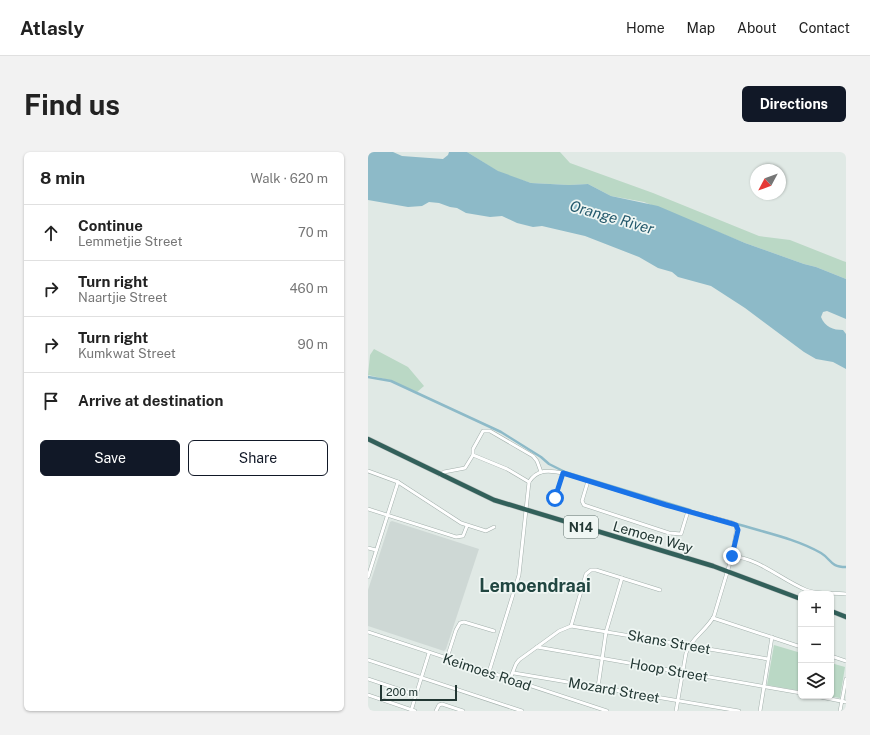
<!DOCTYPE html>
<html lang="en">
<head>
<meta charset="utf-8">
<style>
	body { margin:0; font-family:"Public Sans",sans-serif; background:#f2f2f2; color:#222 }
	.controls { position:absolute; right:12px; bottom:12px; display:grid; overflow:hidden; border-radius:6px; box-shadow:0 1px 3px #0004 }
	.controls button { width:36px; height:36px; display:grid; place-items:center; padding:0; border:0; border-bottom:1px solid #e0e0e0; background:#fff; color:#222; font:20px sans-serif }
	.compass { position:absolute; left:382px; top:12px; width:36px; height:36px; border-radius:50%; background:#fff; box-shadow:0 1px 3px #0004; rotate:229deg }
	.scale { position:absolute; left:12px; bottom:10px; width:77px; box-sizing:border-box; padding-left:4px; border:2px solid #223733; border-top:0; font-size:11px; line-height:14px; white-space:nowrap; color:#223733; -webkit-text-stroke:3px #eff6f3; paint-order:stroke }
	.stop { position:absolute; width:12px; height:12px; margin:-9px; border:3px solid #1a73e8; border-radius:50%; background:#fff }
	.stop.end { background:#1a73e8; border-color:#fff; box-shadow:0 1px 4px #0008 }
	.list { margin:0; padding:0; list-style:none }
	h2 { display:flex; justify-content:space-between; align-items:center; height:52px; margin:0; padding:0 16px; font-size:17px }
	h2 small { font-size:13px; font-weight:400; color:#767676 }
	.list li { display:grid; grid-template-columns:26px 1fr auto; gap:12px; align-items:center; box-sizing:border-box; height:56px; padding:0 16px; border-top:1px solid #e0e0e0 }
	.list b { display:block; font-size:15px; white-space:nowrap }
	.list p { margin:0; font-size:13px; white-space:nowrap; color:#767676 }
	.list em { font-size:13px; font-style:normal; color:#767676 }
	.actions { display:flex; gap:8px; padding:12px 16px }
	.actions a { flex:1; padding:9px 0; border:1px solid #111827; border-radius:6px; text-align:center; font-size:14px; color:#111827 }
	.actions .main { background:#111827; color:#fff }
	.icon { flex:none; width:22px; height:22px; fill:none; stroke:currentColor; stroke-width:2; stroke-linecap:round; stroke-linejoin:round }
	.map { position:relative; flex:none; width:478px; height:559px; overflow:hidden; border-radius:6px }
	header { display:flex; align-items:center; gap:24px; box-sizing:border-box; height:56px; padding:0 20px; background:#fff; border-bottom:1px solid #e0e0e0 }
	header strong { font-size:19px }
	nav { display:flex; gap:22px; margin-inline-start:auto; font-size:14px }
	.intro { display:flex; align-items:center; justify-content:space-between; box-sizing:border-box; height:96px; padding:0 24px }
	h1 { margin:0; font-size:28px }
	.button { padding:10px 18px; border-radius:6px; background:#111827; color:#fff; font-size:14px; font-weight:700 }
	main { display:flex; gap:24px; padding:0 24px }
	aside { flex:1; background:#fff; border-radius:6px; box-shadow:0 1px 3px #0004 }
	.map>svg:first-child { display:block }
</style>
</head>
<body>
<header>
<strong>Atlasly</strong>
<nav><a>Home</a><a>Map</a><a>About</a><a>Contact</a></nav>
</header>
<div class="intro"><h1>Find us</h1><a class="button">Directions</a></div>
<main>
<aside>
<h2>8 min<small>Walk · 620 m</small></h2>
<ul class="list">
<li><svg class="icon" aria-label="ahead" viewBox="0 0 24 24"><path d="M12 20V5M6 11l6-6 6 6"/></svg><div><b>Continue</b><p>Lemmetjie Street</p></div><em>70 m</em></li>
<li><svg class="icon" aria-label="right" viewBox="0 0 24 24"><path d="M7 20v-9h11M14 6l5 5-5 5"/></svg><div><b>Turn right</b><p>Naartjie Street</p></div><em>460 m</em></li>
<li><svg class="icon" aria-label="right" viewBox="0 0 24 24"><path d="M7 20v-9h11M14 6l5 5-5 5"/></svg><div><b>Turn right</b><p>Kumkwat Street</p></div><em>90 m</em></li>
<li><svg class="icon" aria-label="arrive" viewBox="0 0 24 24"><path d="M6 21V4h12l-3 4 3 4H6"/></svg><div><b>Arrive at destination</b></div></li>
</ul>
<div class="actions"><a class="main">Save</a><a>Share</a></div>
</aside>
<div class="map">
<svg width="478" height="559" viewBox="0 0 478 559">
	<rect width="100%" height="100%" fill="#e0e9e5"/>
	<path fill="#ced8d5" d="M 24,369 L 111,397 L 78,497 L 76,499 L 0,474 L 0,438 L 22,370 Z"/>
	<g fill="#bad8c5">
		<path d="M 99,0 L 192,0 L 202,11 L 285,41 L 391,84 L 422,88 L 475,109 L 478,110 L 478,127 L 448,115 L 436,112 L 377,91 L 276,50 L 243,44 L 220,32 L 201,33 L 163,31 L 134,22 Z"/>
		<path d="M 6,197 L 40,215 L 56,234 L 49,240 L 21,228 L 0,223 L 2,203 Z"/>
		<path d="M 406,493 L 433,501 L 433,539 L 399,533 Z"/>
		<path d="M 463,511 L 477,515 L 472,546 L 459,544 L 463,544 Z"/>
	</g>
	<path fill="#8dbac8" d="M 0,0 L 25,0 L 34,4 L 75,7 L 80,3 L 81,0 L 99,0 L 130,19 L 163,31 L 201,33 L 220,32 L 243,44 L 290,54 L 377,91 L 436,112 L 448,115 L 478,127 L 478,167 L 459,159 L 455,160 L 453,165 C 457,175 465,178 475,178 L 478,182 L 478,217 L 465,210 L 448,207 L 436,200 L 377,156 L 343,134 L 310,125 L 304,120 L 290,116 L 271,105 L 217,84 L 174,74 L 165,75 L 149,71 L 134,64 L 122,65 L 98,61 L 89,56 L 82,55 L 71,51 L 61,50 L 54,54 L 40,55 L 0,48 Z"/>
	<g fill="none" stroke-linecap="round" stroke-linejoin="round">
		<g stroke="#8dbac8" stroke-width="2.5">
			<path d="M 0,225 L 23,229 L 133,280 L 173,305 L 181,312 L 197,320 L 322,358"/>
			<path d="M 366,371 C 394,380 427,386 453,401 C 463,407 462,415 478,415"/>
		</g>
		<defs>
			<g id="minor">
				<path d="M 0,319 L 30,330 L 93,371 L 118,379 L 126,375"/>
				<path d="M 72,323 L 76,320 L 97,316 L 105,303"/>
				<path d="M 220,329 L 214,349 L 216,353 L 301,381 L 313,382 L 320,359"/>
				<path d="M 161,330 L 139,317 L 105,303 L 105,297 L 115,279 L 122,279 L 165,304 L 169,309 L 173,320"/>
				<path d="M 187,346 L 195,321"/>
				<path d="M 0,357 L 88,385 L 95,384 L 99,374"/>
				<path d="M 0,396 L 8,398"/>
				<path d="M 364,404 C 392,407 412,427 438,438 C 450,443 465,440 478,442"/>
				<path d="M 0,425 L 30,330"/>
				<path d="M 345,466 L 433,495"/>
				<path d="M 203,474 L 218,422 L 223,418 L 228,418 L 292,438"/>
				<path d="M 0,480 L 239,559"/>
				<path d="M 169,495 L 433,541"/>
				<path d="M 463,504 L 478,509"/>
				<path d="M 79,506 L 88,478 L 92,471 L 96,470 L 126,479"/>
				<path d="M 0,508 L 154,559"/>
				<path d="M 121,520 L 151,423 L 161,330 C 169,317 181,318 195,321 L 298,353 L 365,371 L 369,375 L 364,404 L 346,464 C 339,478 323,486 318,501 L 308,559"/>
				<path d="M 146,521 L 371,559"/>
				<path d="M 0,527 L 48,543"/>
				<path d="M 142,527 L 148,512 L 151,508 L 191,479 L 203,474 L 400,507"/>
				<path d="M 230,535 L 238,480 L 254,426"/>
				<path d="M 0,543 L 47,559"/>
				<path d="M 447,544 L 478,550"/>
				<path d="M 43,559 L 61,501"/>
				<path d="M 68,559 L 71,553 L 74,552 L 95,559"/>
				<path d="M 392,559 L 404,485"/>
				<path d="M 472,559 L 478,527"/>
			</g>
			<g id="highway">
				<path d="M 0,287 L 126,348 L 345,414 L 433,447"/>
				<path d="M 463,459 L 478,465"/>
			</g>
		</defs>
		<use href="#minor" stroke="#a3b0ac" stroke-width="4"/>
		<use href="#highway" stroke="#bdc3c2" stroke-width="5.5"/>
		<use href="#minor" stroke="#fff" stroke-width="3"/>
		<use href="#highway" stroke="#32605a" stroke-width="4.5"/>
	</g>
	<g fill="none" stroke-linecap="round" stroke-linejoin="round">
		<path stroke="#1a73e8" stroke-width="5" d="M 187,346 L 195,321 L 298,353 L 365,372 L 368,373 L 370,378 L 364,404"/>
	</g>
	<g text-anchor="middle" dominant-baseline="central" stroke-width="3.5" stroke-linejoin="round" paint-order="stroke">
		<rect fill="#eff6f3" stroke="#60706d" stroke-width="1" x="196" y="364" width="34" height="22" rx="3"/>
		<g font-size="13" font-weight="bold" fill="#223733">
			<text x="213" y="375">N14</text>
		</g>
		<g font-size="14" fill="#223733" stroke="#eff6f3">
			<text transform="translate(285 385) rotate(16)">Lemoen Way</text>
			<text transform="translate(301 490) rotate(10)">Skans Street</text>
			<text transform="translate(301 518) rotate(10)">Hoop Street</text>
			<text transform="translate(119 520) rotate(18)">Keimoes Road</text>
			<text transform="translate(246 538) rotate(10)">Mozard Street</text>
		</g>
		<g font-size="15" font-style="italic" fill="#24596c" stroke="#eff6f3">
			<text transform="translate(244 65) rotate(16)">Orange River</text>
		</g>
		<g font-size="18" font-weight="bold" fill="#214641" stroke="#eff6f3">
			<text x="167" y="433">Lemoendraai</text>
		</g>
	</g>
</svg>
<div class="controls">
<button>+</button>
<button>−</button>
<button><svg class="icon" aria-label="layers" viewBox="0 0 24 24"><path d="M12 4l9 5-9 5-9-5zM3 14l9 5 9-5"/></svg></button>
</div>
<svg class="compass" viewBox="-18 -18 36 36"><path d="M0-13l5 13h-10z" fill="#e53935"/><path d="M0 13l5-13h-10z" fill="#767676"/></svg>
<div class="scale">200 m</div>
<div class="stop" style="left:187px;top:346px"></div>
<div class="stop end" style="left:364px;top:404px"></div>
</div>
</main>
</body>
</html>
